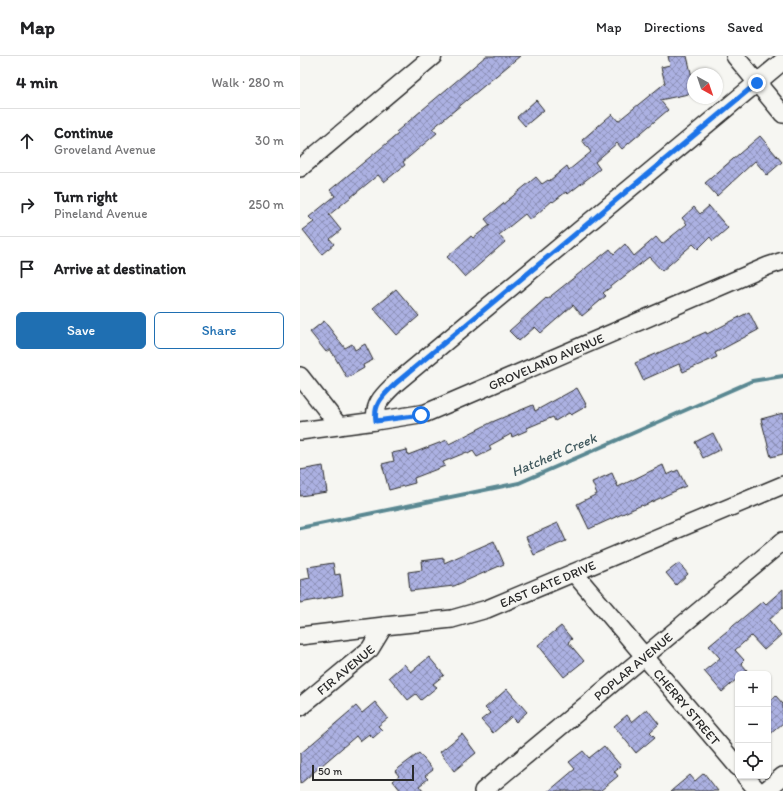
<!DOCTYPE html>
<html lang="en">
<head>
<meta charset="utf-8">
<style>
	body { margin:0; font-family:Itim,sans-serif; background:#f2f2f2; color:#202124 }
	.controls { position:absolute; right:12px; bottom:12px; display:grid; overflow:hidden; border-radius:6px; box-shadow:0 1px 3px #0004 }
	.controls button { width:36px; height:36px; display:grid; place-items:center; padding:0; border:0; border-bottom:1px solid #e0e0e0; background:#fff; color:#202124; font:20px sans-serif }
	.compass { position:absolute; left:387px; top:12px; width:36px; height:36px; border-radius:50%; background:#fff; box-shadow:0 1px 3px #0004; rotate:140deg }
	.scale { position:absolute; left:12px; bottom:10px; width:102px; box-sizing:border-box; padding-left:4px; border:2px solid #2b2b2b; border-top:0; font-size:11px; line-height:14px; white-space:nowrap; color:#2b2b2b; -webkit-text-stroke:3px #f6f6f2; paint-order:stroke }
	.stop { position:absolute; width:12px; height:12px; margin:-9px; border:3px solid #1a73e8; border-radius:50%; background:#fff }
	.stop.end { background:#1a73e8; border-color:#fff; box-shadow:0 1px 4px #0008 }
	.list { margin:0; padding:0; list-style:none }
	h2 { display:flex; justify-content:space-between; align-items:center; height:52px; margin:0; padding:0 16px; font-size:17px }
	h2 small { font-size:13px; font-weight:400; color:#757577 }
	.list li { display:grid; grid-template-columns:26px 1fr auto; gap:12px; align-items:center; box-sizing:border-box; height:64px; padding:0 16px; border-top:1px solid #e0e0e0 }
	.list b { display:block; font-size:15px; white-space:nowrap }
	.list p { margin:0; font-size:13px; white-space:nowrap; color:#757577 }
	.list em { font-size:13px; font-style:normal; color:#757577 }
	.actions { display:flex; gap:8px; padding:12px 16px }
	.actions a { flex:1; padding:9px 0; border:1px solid #1f6fb2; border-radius:6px; text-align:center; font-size:14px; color:#1f6fb2 }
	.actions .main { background:#1f6fb2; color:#fff }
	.icon { flex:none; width:22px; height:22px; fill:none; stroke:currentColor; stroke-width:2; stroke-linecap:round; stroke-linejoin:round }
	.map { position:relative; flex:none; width:483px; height:735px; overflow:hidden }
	header { display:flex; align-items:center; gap:24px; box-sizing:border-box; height:56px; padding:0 20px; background:#fff; border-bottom:1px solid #e0e0e0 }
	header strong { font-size:19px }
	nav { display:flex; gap:22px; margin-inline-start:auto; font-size:14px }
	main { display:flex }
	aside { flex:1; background:#fff }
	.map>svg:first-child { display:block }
</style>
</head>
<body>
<header>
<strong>Map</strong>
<nav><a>Map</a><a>Directions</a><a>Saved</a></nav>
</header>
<main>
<aside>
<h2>4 min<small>Walk · 280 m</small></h2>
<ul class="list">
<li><svg class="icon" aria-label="ahead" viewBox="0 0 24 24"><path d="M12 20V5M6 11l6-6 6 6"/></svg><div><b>Continue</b><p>Groveland Avenue</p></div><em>30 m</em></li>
<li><svg class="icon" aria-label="right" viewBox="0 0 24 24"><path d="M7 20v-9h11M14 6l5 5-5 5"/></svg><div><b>Turn right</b><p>Pineland Avenue</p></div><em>250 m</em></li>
<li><svg class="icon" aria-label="arrive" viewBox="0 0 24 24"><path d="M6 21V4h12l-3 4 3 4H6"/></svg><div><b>Arrive at destination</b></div></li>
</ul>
<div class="actions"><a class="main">Save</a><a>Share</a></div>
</aside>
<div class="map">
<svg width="483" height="735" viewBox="0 0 483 735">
	<defs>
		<pattern id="building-cross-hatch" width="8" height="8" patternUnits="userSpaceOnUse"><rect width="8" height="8" fill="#acb1e2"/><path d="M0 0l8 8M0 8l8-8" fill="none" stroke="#8c90b7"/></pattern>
	</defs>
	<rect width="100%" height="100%" fill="#f6f6f2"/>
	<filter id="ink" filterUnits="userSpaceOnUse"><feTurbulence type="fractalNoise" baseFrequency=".025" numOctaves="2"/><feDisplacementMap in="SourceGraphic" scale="8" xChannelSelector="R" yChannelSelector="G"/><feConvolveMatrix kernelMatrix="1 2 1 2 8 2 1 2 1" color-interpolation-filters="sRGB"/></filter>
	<g filter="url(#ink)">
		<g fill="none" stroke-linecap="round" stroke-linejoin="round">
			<path stroke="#5a8892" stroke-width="4" d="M 0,472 L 219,427 L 452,325 L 483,320"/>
		</g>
		<g fill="url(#building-cross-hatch)" stroke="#2b2b2b">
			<path d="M 186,0 L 220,0 L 132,73 L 137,77 L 103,106 L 105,109 L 84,126 L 78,119 L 29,159 L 41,174 L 30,183 L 34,188 L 22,198 L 3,174 L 14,166 L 9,161 L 35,140 L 30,134 L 98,78 L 96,76 Z"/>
			<path d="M 368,0 L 387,0 L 393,25 L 393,37 L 360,44 L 368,54 L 322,93 L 317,87 L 295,106 L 300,113 L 268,138 L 266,136 L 253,146 L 252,145 L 230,164 L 225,158 L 199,179 L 205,186 L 165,221 L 147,201 L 171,180 L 173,182 L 190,169 L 185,163 L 236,121 L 242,128 L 248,124 L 249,125 L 267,110 L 269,114 L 291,96 L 282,84 L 312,58 L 318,65 L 365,27 L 361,11 L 370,9 Z"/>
			<path d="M 236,44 L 244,54 L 225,70 L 217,61 Z"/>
			<path d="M 460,80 L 482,106 L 467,119 L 455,105 L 417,140 L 405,127 Z"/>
			<path d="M 409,150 L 428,172 L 413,185 L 410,181 L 398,193 L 393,188 L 362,215 L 349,201 L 303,237 L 306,240 L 282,260 L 273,249 L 241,277 L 235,271 L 219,285 L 209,275 L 246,242 L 247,243 L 310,193 L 314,198 L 325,188 L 334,200 L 356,181 L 362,188 L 387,168 L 382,162 L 394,151 L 400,158 Z"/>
			<path d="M 96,233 L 119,260 L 97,279 L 73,252 Z"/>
			<path d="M 449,256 L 458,274 L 415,297 L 417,301 L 383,316 L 379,308 L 343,324 L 335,307 L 406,276 L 407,278 Z"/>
			<path d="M 24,265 L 45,292 L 52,288 L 55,294 L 65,288 L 73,304 L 63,309 L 64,312 L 47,322 L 30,293 L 26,296 L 10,276 Z"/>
			<path d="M 277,332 L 287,350 L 271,359 L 269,357 L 255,365 L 253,361 L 227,372 L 228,374 L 212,381 L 211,378 L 189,390 L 191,394 L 177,401 L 173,395 L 168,398 L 167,396 L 143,406 L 145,410 L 114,422 L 115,427 L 89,434 L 82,408 L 94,405 L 92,397 L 107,394 L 108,399 L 147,384 L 149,388 L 192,366 L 233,349 L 235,355 Z"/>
			<path d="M 483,357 L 483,398 L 471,401 L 461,363 Z"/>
			<path d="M 413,377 L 421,393 L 403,402 L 395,386 Z"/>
			<path d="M 363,409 L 367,419 L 378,414 L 386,430 L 343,450 L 342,449 L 289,473 L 277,448 L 297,438 L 292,426 L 312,417 L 318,431 Z"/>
			<path d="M 23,410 L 27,436 L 0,440 L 0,414 Z"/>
			<path d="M 258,467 L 266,485 L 234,499 L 226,481 Z"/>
			<path d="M 194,485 L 204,508 L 154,530 L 110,535 L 108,516 L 122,514 L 121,505 L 144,502 L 144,507 Z"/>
			<path d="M 33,507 L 35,519 L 40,518 L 43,539 L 0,547 L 0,524 L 10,522 L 8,511 Z"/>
			<path d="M 379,507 L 388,518 L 376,529 L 366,517 Z"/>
			<path d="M 483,533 L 483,552 L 469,564 L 481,579 L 464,594 L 451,580 L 435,594 L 444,604 L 441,607 L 447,614 L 442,618 L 438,618 L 438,622 L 422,636 L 404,615 L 420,602 L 409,590 L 463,545 L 466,548 Z"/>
			<path d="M 261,570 L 272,583 L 268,586 L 284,605 L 264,621 L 238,589 Z"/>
			<path d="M 129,601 L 144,619 L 133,628 L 137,631 L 121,644 L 116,638 L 108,644 L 89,621 L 104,608 L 111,616 Z"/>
			<path d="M 207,633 L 227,656 L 216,666 L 211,661 L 193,677 L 181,664 L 190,657 L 185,652 Z"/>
			<path d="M 476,640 L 483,648 L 483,667 L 468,680 L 468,647 Z"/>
			<path d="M 75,646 L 88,662 L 78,670 L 82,674 L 73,682 L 69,678 L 60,685 L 56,680 L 0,728 L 0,698 L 56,650 L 62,657 Z"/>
			<path d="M 347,653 L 359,668 L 350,676 L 355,681 L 336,697 L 314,670 L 327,659 L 332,666 Z"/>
			<path d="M 162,678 L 176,697 L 154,715 L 140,696 Z"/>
			<path d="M 304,690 L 321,710 L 314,715 L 318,720 L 300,735 L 249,735 L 275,713 L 269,706 L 283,695 L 289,702 Z"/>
			<path d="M 119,697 L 133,714 L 125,720 L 128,723 L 119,730 L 123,735 L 101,735 L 93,725 L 99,720 L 95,715 Z"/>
			<path d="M 404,717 L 418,735 L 371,735 L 390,719 L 395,725 Z"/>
		</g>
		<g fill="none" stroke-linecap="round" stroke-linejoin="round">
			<defs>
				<g id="minor">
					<path d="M 435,0 L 483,58"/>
					<path d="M 0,112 L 133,0"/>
					<path d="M 0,320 L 39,370"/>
					<path d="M 76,365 C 73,347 84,339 96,327 L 483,5"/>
					<path id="s1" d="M 0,375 L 76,365 L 126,357 L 468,210 L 483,205"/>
					<path id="s2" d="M 274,517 L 438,711"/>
					<path id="s3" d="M 0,580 L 84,570 L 152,563 L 187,553 L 483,429"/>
					<path id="s4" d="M 0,651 L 70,593 L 84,570"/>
					<path d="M 445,720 L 458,735"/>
					<path id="s5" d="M 183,735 L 483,485"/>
					<path d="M 465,735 L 483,720"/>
				</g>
			</defs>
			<use href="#minor" stroke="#2b2b2b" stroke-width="20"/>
			<use href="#minor" stroke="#f6f6f2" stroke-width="17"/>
		</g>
	</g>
	<g fill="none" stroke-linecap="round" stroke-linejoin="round" filter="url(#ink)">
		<path stroke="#1a73e8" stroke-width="5" d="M 121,359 L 76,365 C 73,347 84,339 96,327 L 457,27"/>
	</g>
	<g text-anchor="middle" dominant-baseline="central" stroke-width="3.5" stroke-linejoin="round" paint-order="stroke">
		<g font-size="13" fill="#2b2b2b" stroke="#f6f6f2">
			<text stroke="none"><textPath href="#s1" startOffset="258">GROVELAND AVENUE</textPath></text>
			<text stroke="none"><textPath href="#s3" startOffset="255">EAST GATE DRIVE</textPath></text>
			<text stroke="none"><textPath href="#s5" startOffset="195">POPLAR AVENUE</textPath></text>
			<text stroke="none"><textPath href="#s4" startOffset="59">FIR AVENUE</textPath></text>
			<text stroke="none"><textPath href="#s2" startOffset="175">CHERRY STREET</textPath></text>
		</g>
		<g font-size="14" font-style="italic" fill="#425a5f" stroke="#f6f6f2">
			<text transform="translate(254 399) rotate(-23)">Hatchett Creek</text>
		</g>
	</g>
</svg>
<div class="controls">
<button>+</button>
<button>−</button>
<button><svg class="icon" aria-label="locate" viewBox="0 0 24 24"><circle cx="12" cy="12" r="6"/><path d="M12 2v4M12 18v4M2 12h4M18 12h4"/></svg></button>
</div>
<svg class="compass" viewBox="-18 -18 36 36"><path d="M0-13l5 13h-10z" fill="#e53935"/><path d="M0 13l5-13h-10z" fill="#757577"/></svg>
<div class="scale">50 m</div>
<div class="stop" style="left:121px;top:359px"></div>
<div class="stop end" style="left:457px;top:27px"></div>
</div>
</main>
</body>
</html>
